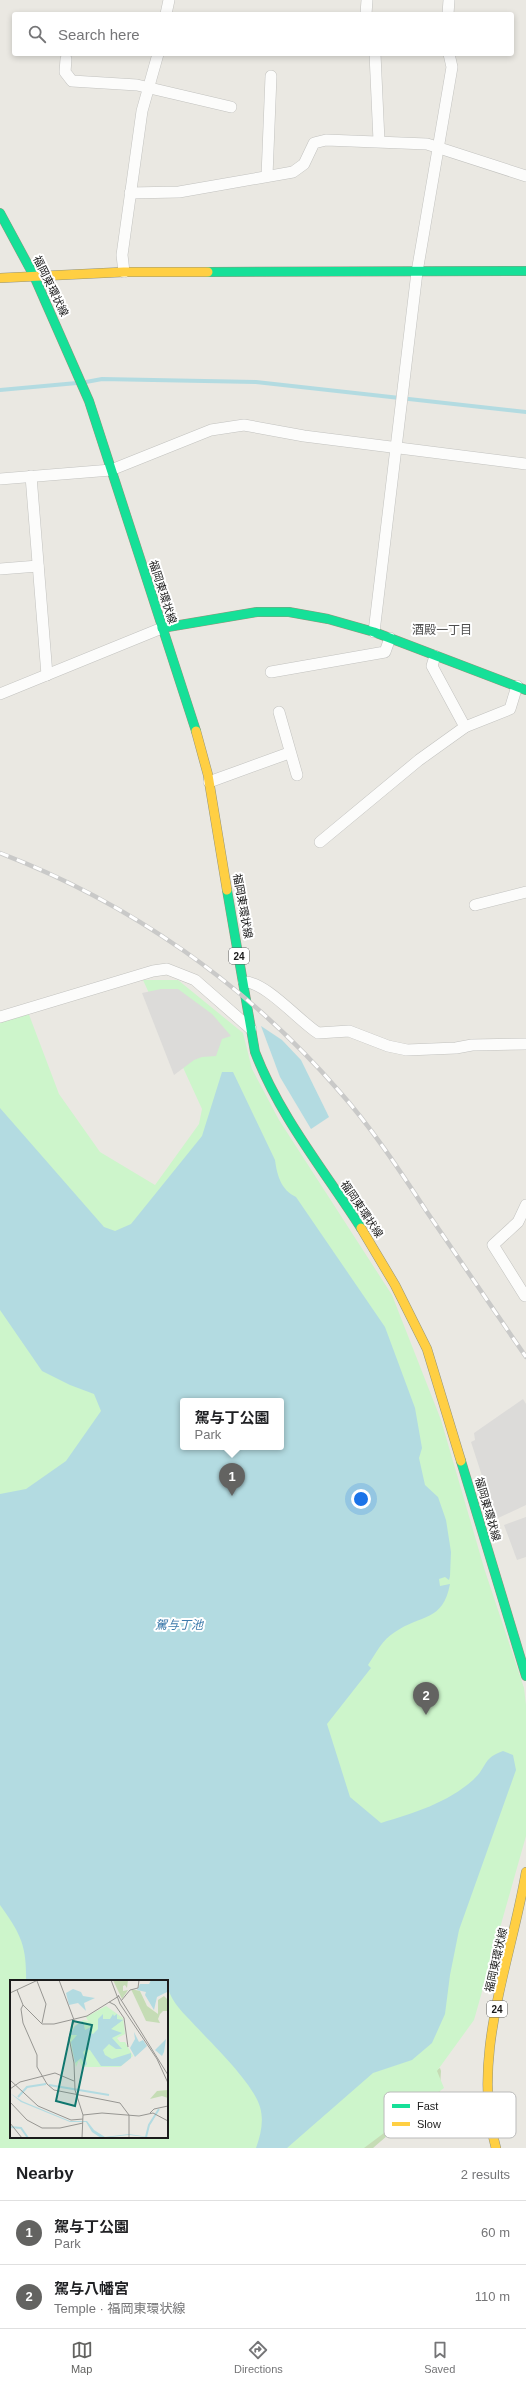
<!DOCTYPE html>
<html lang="en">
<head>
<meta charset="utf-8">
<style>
	body { margin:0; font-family:Arial,"Noto Sans JP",sans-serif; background:#f6f6f6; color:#202124 }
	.you { position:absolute; left:361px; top:1499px; width:14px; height:14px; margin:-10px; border:3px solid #fff; border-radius:50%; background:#1a73e8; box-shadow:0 0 0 6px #1a73e833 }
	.badge { display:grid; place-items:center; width:26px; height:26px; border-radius:50%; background:#636361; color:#fff; font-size:13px; font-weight:700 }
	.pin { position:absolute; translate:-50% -33px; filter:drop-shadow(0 1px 2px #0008) }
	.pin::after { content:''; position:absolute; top:21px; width:14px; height:12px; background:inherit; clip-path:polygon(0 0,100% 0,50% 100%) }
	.popup { position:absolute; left:180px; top:1398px; width:104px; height:52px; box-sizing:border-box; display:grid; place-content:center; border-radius:4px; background:#fff; filter:drop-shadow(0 1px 3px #0005); font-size:13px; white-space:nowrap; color:#757577 }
	.popup b { font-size:15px; color:#202124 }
	.popup::after { content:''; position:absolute; left:50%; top:100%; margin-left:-8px; border:8px solid transparent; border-top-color:#fff }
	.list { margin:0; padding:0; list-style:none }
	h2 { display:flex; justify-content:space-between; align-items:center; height:52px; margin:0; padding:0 16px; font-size:17px }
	h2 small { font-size:13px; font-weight:400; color:#757577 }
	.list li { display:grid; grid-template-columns:26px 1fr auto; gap:12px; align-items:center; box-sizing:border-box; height:64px; padding:0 16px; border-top:1px solid #e0e0e0 }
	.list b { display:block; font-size:15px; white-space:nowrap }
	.list p { margin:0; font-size:13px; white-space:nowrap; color:#757577 }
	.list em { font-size:13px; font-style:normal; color:#757577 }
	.icon { flex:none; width:22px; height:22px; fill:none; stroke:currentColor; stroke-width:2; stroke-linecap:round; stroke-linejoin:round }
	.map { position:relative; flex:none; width:526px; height:2148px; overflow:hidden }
	.search { position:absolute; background:#fff; box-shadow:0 2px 6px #0003; left:12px; right:12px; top:12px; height:44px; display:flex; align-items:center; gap:10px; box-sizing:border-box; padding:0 14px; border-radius:4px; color:#757577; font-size:15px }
	.sheet { height:180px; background:#fff }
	nav { display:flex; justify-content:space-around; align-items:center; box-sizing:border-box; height:56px; border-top:1px solid #e0e0e0; background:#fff; font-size:11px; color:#757577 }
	nav a { display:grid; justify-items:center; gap:2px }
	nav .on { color:#636361 }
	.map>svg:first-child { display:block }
</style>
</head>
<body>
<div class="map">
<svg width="526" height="2148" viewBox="0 0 526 2148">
	<rect width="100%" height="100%" fill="#eae8e2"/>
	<path fill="#c5dcb5" d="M 440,2068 L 441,2071 L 439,2102 L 388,2135 L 373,2148 L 323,2148 L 414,2082 Z"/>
	<path fill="#cdf5cb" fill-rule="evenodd" d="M 143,980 L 178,980 L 243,1033 L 252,1069 L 279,1120 L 392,1295 L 441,1420 L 485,1571 L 524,1688 L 526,1705 L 526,1836 L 474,2020 L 437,2071 L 444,2088 L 364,2148 L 0,2148 L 0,1021 L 28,1012 L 59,1094 L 100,1152 L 155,1185 L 199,1124 L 202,1109 ZM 183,1401 L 281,1401 L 281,1447 L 183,1447 ZM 11,1981 L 167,1981 L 167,2137 L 11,2137 Z"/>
	<g fill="#dcdbd9">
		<path d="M 161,989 L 178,989 L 212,1014 L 231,1036 L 222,1039 L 216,1056 L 202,1057 L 194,1060 L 174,1075 L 142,993 Z"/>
		<path d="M 523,1399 L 526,1404 L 526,1505 L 496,1519 L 471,1442 L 475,1440 L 474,1433 Z"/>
		<path d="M 526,1517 L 526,1557 L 517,1560 L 504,1525 Z"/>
	</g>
	<g fill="#b3dbe1" fill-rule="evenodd">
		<path d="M 261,1026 L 282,1040 L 301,1060 L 329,1117 L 311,1129 L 280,1077 Z"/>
		<path d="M 222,1072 L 233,1072 L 275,1160 C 277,1175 281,1190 296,1197 L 385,1327 L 415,1408 L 422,1448 L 419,1458 L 425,1485 L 438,1497 L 446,1520 L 451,1552 L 450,1576 L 449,1580 L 445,1577 L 439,1579 L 440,1586 L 450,1584 C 443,1622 421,1614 395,1632 C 382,1640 376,1653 368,1665 L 371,1668 L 327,1724 L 350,1797 L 381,1823 C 414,1813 447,1803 473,1780 C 488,1767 481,1759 503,1751 L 513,1755 L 516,1770 L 459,1930 L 450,1975 L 445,2014 L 432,2043 L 412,2060 L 373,2073 L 287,2148 L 256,2148 C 261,2134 264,2121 260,2107 C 253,2082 207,2039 189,2019 C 179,2009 167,1995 167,1981 L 26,1981 C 27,1945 20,1933 0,1905 L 0,1494 L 26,1489 L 66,1461 L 101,1411 L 94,1394 L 70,1385 L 42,1371 L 0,1310 L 0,1108 L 104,1227 L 115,1231 L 131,1224 L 202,1136 ZM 183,1401 L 281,1401 L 281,1447 L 183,1447 Z"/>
	</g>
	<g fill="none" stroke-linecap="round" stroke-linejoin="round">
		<g stroke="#b3dbe1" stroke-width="4">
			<path d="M 86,382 L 102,379 L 256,382 L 526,412"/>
			<path d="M 0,390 L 77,383"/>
		</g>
		<defs>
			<g id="street">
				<path d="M 166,14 L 169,0"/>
				<path d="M 366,14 L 367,0"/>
				<path d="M 448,14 L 449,0"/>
				<path d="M 375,54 L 379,141"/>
				<path d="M 66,59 L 65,72 L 72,81 L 137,85 L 231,107"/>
				<path d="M 267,176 L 271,76"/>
				<path d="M 130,193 L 179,192 L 293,172 L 304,164 L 314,143 L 326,140 L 427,144 L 526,176"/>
				<path d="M 124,272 L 122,255 L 142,111 L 158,54"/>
				<path d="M 31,476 L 47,675"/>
				<path d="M 0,479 L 111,470 L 211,430 L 244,425 L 304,436 L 526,464"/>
				<path d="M 0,569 L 38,566"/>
				<path d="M 374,632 L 417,272 L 452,67 L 449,54"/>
				<path d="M 435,656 L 432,666 L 465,727"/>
				<path d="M 271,672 L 385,652 L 390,638"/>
				<path d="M 0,694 L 162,628"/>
				<path d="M 279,712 L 297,775"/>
				<path d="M 209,782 L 289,753"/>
				<path d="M 320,842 L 419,760 L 465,727 L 510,709 L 517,686"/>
				<path d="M 475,905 L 526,892"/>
				<path d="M 244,982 C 265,981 299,1021 318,1033 L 349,1031 L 388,1046 L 407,1050 L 456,1048 L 472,1045 L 526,1044"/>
				<path d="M 0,1017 L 153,971 L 167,969 L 195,980 L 251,1029"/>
				<path d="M 525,1296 L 493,1245 L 518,1222 L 526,1205"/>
			</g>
			<g id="fast">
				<path d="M 0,213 L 34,276 L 89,401 L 196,731"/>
				<path d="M 208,272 L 526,271"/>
				<path d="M 162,628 L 257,612 L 289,612 L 328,619 L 374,632 L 526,690"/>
				<path d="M 227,890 L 255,1052 C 280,1117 324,1170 361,1228"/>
				<path d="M 461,1461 L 526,1676"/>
			</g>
			<g id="slow">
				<path d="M 0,278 L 124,272 L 208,272"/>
				<path d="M 196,731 L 208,775 L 227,890"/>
				<path d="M 361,1228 L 395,1285 L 427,1349 L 461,1461"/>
				<path d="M 496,2148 C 470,2058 511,1961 526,1872"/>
			</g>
		</defs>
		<use href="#street" stroke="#c2c2bf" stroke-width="12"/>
		<use href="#fast" stroke="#94947b" stroke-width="10"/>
		<use href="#slow" stroke="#94947b" stroke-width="10"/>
		<use href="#street" stroke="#fcfcfb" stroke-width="11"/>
		<use href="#fast" stroke="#16e098" stroke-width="9"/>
		<use href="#slow" stroke="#ffcf43" stroke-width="9"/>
		<defs>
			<path id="rail" d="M 0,853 C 131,903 247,985 339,1091 C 372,1128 400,1171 427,1212 C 460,1260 493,1309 526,1357"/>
		</defs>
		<use href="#rail" stroke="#c9c9c8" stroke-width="4.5"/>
		<use href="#rail" stroke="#fff" stroke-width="3" stroke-dasharray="9" stroke-linecap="butt"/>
	</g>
	<g text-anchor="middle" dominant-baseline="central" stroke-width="4" stroke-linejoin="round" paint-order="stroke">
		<g fill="#fff" stroke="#5f5f5f" stroke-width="1">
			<rect x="229" y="948" width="20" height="16" rx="3"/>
			<rect x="487" y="2001" width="20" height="16" rx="3"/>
		</g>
		<g font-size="10" font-weight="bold" fill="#1b1b1b">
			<text x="239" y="956">24</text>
			<text x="497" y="2009">24</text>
		</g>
		<g font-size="11" fill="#1b1b1b" stroke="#fff">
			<text transform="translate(51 286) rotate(64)">福岡東環状線</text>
			<text transform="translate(163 592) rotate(72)">福岡東環状線</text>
			<text transform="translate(243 906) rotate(80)">福岡東環状線</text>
			<text transform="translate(362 1209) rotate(56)">福岡東環状線</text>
			<text transform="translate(488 1509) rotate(74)">福岡東環状線</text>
			<text transform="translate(496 1960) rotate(-77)">福岡東環状線</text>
		</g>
		<g font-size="12" fill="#4e4e4e" stroke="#fff">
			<text x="442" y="630">酒殿一丁目</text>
		</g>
		<g font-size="12" font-style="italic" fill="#3d7aab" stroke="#fff">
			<text x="179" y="1625">駕与丁池</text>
		</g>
	</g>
	<g transform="translate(10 1980)">
		<rect width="158" height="158" fill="#eae8e2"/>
		<path d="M 103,0 L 118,0 L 117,8 L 115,5 L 113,6 L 113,11 L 118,10 L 112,19 ZM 121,9 L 130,11 L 137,26 L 148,34 L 148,20 L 154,16 L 158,20 L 158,31 L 153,31 L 150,34 L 148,39 L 150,43 L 136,41 ZM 158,110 L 158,118 L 152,116 L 140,119 L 147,111 Z" fill="#c5dcb5"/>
		<path d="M 96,26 L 113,38 L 115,54 L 107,58 L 110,62 L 115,62 L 123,76 L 110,87 L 72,87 L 69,80 L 66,87 L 59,58 L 64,46 L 73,40 L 78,41 L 76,37 Z" fill="#cdf5cb"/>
		<path d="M 141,0 L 158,1 L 157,12 L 147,17 L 144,30 L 135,15 L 136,12 L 127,10 L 130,4 L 139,4 ZM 63,9 L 71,12 L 73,16 L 85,18 L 74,23 L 76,31 L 68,23 L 59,25 L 56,13 ZM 93,34 L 93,39 L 100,39 L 103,34 L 104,36 L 107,34 L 107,39 L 113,40 L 101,49 L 112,53 L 102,58 L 112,69 L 106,69 L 99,64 L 93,70 L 95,75 L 102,79 L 121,73 L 121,78 L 111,86 L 91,86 L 80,70 L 76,69 L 73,72 L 77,84 L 75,86 L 71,78 L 65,83 L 61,62 L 67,55 L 60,55 L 65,46 L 73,41 L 75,50 L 81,47 L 80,53 L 83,54 L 88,49 L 88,39 ZM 124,52 L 129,62 L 133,60 L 137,66 L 125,77 L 120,68 L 125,59 ZM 156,59 L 154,72 L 152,76 L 145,70 ZM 0,113 L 12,121 L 60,141 L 77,141 L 84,150 L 95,157 L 119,154 L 145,158 L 119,155 L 91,158 L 82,152 L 76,142 L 60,142 L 11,122 Z" fill="#b3dbe1"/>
		<path fill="none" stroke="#b3dbe1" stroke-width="2" d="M 39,105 L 99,115M 8,117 L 17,107 L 36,104M 0,147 L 11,148 L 18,158M 136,157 L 139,145 L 149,129"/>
		<path fill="none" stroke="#979692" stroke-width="1" d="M 49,0 L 64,40 L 59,58 L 64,83 L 65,110 L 73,135 L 72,158M 101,0 L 110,24 L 147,79 L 158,103M 27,1 L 36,24 L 32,43M 7,10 L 13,25 L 11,29 L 13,43 L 27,75 L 27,87 L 37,104 L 44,110 L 110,123 L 119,135 L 119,158M 0,13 L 28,0M 108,15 L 158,95M 111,21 L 120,10 L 128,8 L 129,0M 99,22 L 105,25 L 114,38 L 118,67M 13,25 L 32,44 L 44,44 L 77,36 L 109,16M 0,100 L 28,126 L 61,140 L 73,139M 0,109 L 10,102 L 45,93 L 64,101M 0,122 L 17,140 L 32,148 L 50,148 L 73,143M 140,133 L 144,129 L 158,126M 73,135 L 92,133 L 129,136 L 143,133 L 158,141M 0,143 L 12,158"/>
		<path fill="#0f766e" fill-opacity="0.15" stroke="#0f766e" stroke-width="2" d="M 63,41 L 82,45 L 65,126 L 46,121 Z"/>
		<rect width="158" height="158" fill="none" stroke="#1b1b1b" stroke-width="2"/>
	</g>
	<rect x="384" y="2092" width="132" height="46" rx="6" fill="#fff" stroke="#bbb" stroke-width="1"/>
	<rect x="392" y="2104" width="18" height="4" fill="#16e098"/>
	<rect x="392" y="2122" width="18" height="4" fill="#ffcf43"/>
	<g font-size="11" fill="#1b1b1b">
		<text x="417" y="2110">Fast</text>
		<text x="417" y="2128">Slow</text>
	</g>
</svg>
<div class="you"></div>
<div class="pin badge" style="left:232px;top:1496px">1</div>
<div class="popup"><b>駕与丁公園</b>Park</div>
<div class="pin badge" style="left:426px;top:1715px">2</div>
<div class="search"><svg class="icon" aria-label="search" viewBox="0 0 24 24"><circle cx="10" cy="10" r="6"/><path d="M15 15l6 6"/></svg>Search here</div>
</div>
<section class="sheet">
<h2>Nearby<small>2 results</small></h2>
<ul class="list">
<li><span class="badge">1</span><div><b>駕与丁公園</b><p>Park</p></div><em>60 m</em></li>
<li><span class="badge">2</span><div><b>駕与八幡宮</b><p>Temple · 福岡東環状線</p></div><em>110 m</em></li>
</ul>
</section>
<nav>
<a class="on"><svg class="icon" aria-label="map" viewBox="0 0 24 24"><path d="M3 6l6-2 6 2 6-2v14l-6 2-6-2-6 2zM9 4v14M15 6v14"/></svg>Map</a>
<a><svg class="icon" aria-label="directions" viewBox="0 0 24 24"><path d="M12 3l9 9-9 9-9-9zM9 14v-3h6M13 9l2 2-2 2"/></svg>Directions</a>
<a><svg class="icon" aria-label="saved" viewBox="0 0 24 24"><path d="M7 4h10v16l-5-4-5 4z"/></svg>Saved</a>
</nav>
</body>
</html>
